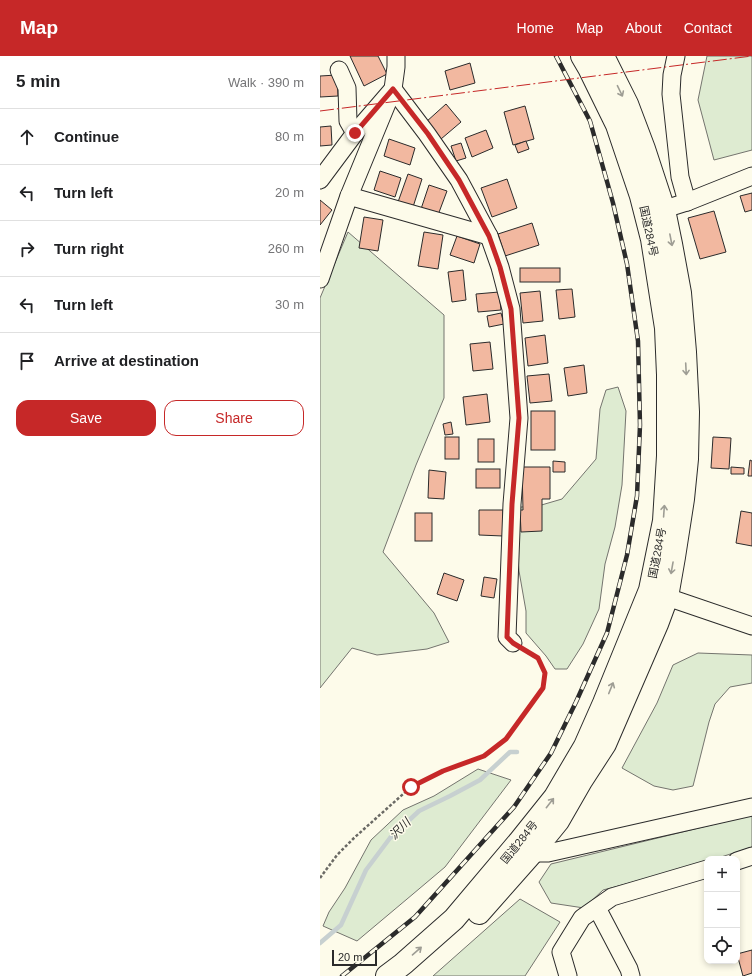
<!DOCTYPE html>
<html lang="en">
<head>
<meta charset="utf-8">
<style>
	body { margin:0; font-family:Arial,"Noto Sans JP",sans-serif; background:#f6f6f6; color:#202124 }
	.controls { position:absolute; right:12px; bottom:12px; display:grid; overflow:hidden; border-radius:8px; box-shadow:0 2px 6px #0003 }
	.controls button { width:36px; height:36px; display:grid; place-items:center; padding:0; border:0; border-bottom:1px solid #e0e0e0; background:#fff; color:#202124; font:20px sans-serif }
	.scale { position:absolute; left:12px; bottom:10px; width:45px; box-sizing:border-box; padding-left:4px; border:2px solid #2b2b2b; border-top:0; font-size:11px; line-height:14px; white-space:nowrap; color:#2b2b2b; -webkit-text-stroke:3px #fdfbea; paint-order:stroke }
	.stop { position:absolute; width:12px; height:12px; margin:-9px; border:3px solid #c62828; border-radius:50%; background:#fff }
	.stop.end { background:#c62828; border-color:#fff; box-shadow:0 1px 4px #0008 }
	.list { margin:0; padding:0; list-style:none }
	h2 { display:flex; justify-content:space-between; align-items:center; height:52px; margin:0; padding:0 16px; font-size:17px }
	h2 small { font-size:13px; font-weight:400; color:#757577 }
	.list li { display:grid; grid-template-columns:26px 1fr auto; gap:12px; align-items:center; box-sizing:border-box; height:56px; padding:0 16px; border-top:1px solid #e0e0e0 }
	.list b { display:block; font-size:15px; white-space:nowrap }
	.list em { font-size:13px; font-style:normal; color:#757577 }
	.actions { display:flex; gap:8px; padding:12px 16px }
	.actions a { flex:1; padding:9px 0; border:1px solid #c62828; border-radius:12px; text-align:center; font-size:14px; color:#c62828 }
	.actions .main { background:#c62828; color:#fff }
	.icon { flex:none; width:22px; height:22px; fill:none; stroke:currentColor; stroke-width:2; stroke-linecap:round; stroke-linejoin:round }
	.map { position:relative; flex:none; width:432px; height:920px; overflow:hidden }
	header { display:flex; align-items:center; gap:24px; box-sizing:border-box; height:56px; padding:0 20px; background:#c62828; color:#fff }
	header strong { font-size:19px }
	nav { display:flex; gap:22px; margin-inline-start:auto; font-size:14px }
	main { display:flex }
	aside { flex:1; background:#fff }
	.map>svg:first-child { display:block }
</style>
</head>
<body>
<header>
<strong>Map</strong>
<nav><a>Home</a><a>Map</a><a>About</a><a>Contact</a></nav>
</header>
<main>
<aside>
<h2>5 min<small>Walk · 390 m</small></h2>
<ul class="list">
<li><svg class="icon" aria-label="ahead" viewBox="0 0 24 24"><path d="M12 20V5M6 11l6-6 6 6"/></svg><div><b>Continue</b></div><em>80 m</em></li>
<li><svg class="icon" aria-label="left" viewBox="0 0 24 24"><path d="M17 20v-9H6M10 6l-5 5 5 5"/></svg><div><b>Turn left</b></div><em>20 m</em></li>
<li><svg class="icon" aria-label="right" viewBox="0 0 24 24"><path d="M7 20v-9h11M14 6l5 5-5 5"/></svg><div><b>Turn right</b></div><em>260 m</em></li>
<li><svg class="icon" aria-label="left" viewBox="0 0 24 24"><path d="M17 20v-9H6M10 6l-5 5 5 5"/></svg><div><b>Turn left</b></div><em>30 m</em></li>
<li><svg class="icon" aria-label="arrive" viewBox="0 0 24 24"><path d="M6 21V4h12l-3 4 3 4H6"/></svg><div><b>Arrive at destination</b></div></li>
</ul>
<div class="actions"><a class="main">Save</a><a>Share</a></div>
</aside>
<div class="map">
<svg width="432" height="920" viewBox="0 0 432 920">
	<rect width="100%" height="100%" fill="#fdfbea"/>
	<g fill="#deebd1" stroke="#74746e">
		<path d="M 387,0 L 432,0 L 432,94 L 394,104 L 378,44 Z"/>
		<path d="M 28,176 L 124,259 L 124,342 L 96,409 L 63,496 L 114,557 L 129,586 L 107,593 L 57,599 L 32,592 L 0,632 L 0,242 Z"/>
		<path d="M 298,331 L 306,355 L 302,429 L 295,471 L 285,508 L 279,553 L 263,588 L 247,613 L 235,613 L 226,600 L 206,577 L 206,555 L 199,515 L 196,479 L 201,451 L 218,450 L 242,443 L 276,403 L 280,353 L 286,334 Z"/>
		<path d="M 378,597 L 432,599 L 432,627 L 410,631 L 395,648 L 389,666 L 373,730 L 353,734 L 334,730 L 302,712 L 337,647 L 353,609 Z"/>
		<path d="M 158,713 L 191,724 L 125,811 L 93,838 L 37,885 L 3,870 L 9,856 L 25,832 L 51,784 L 83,754 L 114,740 Z"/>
		<path d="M 432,759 L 432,791 L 395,803 L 387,803 L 387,806 L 374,810 L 283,834 L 264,852 L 231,847 L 219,826 L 231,808 Z"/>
		<path d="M 200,843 L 240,866 L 205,920 L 113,920 Z"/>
	</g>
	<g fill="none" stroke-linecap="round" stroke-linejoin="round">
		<path stroke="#c7d0d0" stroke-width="4.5" d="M 0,887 L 21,869 L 46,814 L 70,782 L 99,755 L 130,740 L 160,724 L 190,696 L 197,696"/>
	</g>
	<g fill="#f2b8a0" stroke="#2b2b2b">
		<path d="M 30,0 L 58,0 L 67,18 L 44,30 Z"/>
		<path d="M 150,7 L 155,27 L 130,34 L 125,15 Z"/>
		<path d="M 17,19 L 18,40 L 0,41 L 0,20 Z"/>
		<path d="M 126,48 L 141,66 L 121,83 L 106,66 Z"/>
		<path d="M 205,50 L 214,83 L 193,89 L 184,56 Z"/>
		<path d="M 11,70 L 12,89 L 0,90 L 0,71 Z"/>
		<path d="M 166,74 L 173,92 L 152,101 L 145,82 Z"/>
		<path d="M 69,83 L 95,92 L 90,109 L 64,100 Z"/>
		<path d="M 206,85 L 209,93 L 198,97 L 195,89 Z"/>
		<path d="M 141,87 L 146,102 L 136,105 L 131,90 Z"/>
		<path d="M 60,115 L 81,122 L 75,141 L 54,134 Z"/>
		<path d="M 88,118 L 102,123 L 93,151 L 78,146 Z"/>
		<path d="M 187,123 L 197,152 L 172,161 L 161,132 Z"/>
		<path d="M 109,129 L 127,135 L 118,159 L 101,153 Z"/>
		<path d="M 432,137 L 432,154 L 425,156 L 420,140 Z"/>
		<path d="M 0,144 L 12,154 L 0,169 Z"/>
		<path d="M 394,155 L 406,196 L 380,203 L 368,162 Z"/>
		<path d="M 44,161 L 63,164 L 58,195 L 39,192 Z"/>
		<path d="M 212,167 L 219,189 L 185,200 L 178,178 Z"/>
		<path d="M 104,176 L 123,179 L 118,213 L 98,210 Z"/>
		<path d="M 137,180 L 160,188 L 154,207 L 130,199 Z"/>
		<rect x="200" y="212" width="40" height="14"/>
		<path d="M 143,214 L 146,244 L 132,246 L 128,216 Z"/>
		<path d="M 252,233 L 255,261 L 239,263 L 236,234 Z"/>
		<path d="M 220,235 L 223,265 L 203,267 L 200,237 Z"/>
		<path d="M 179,236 L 181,254 L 158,256 L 156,238 Z"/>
		<path d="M 181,257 L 184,268 L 169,271 L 167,260 Z"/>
		<path d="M 225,279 L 228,307 L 208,310 L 205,282 Z"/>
		<path d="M 170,286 L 173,313 L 153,315 L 150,288 Z"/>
		<path d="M 264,309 L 267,337 L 248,340 L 244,312 Z"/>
		<path d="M 229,318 L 232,345 L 210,347 L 207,320 Z"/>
		<path d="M 167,338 L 170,366 L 146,369 L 143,341 Z"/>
		<rect x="211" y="355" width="24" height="39"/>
		<path d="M 131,366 L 133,378 L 125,379 L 123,368 Z"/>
		<rect x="125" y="381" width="14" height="22"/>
		<path d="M 393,381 L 411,382 L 409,413 L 391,412 Z"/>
		<rect x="158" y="383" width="16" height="23"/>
		<path d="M 430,404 L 432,405 L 432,420 L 428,420 Z"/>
		<path d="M 233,405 L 245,406 L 245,416 L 233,416 Z"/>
		<path d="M 202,411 L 230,411 L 230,443 L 222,443 L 222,475 L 201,476 L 200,454 L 203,454 Z"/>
		<path d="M 411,411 L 424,412 L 424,418 L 411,418 Z"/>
		<rect x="156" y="413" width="24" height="19"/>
		<path d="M 109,414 L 126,416 L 124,443 L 108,442 Z"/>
		<path d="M 159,454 L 183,454 L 183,480 L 159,479 Z"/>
		<path d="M 421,455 L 432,457 L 432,490 L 416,487 Z"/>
		<rect x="95" y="457" width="17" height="28"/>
		<path d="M 124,517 L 144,524 L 137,545 L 117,538 Z"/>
		<path d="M 164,521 L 177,523 L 174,542 L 161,540 Z"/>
		<path d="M 432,894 L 432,917 L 423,920 L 417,898 Z"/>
	</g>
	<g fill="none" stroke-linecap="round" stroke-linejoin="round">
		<defs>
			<g id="minor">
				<path d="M 356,0 L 352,19 L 351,38 L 360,121 L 367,146"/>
				<path d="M 19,14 L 27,32 L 28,65 L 35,77"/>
				<path d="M 0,124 L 35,77 L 73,33 L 107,78 L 139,124 L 169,180 L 180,211 L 191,253 L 199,362 L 192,448 L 187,581 L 193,587"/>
				<path d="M 29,140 L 169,180"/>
				<path d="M 332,157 L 367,146 L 432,120"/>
				<path d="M 0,223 L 29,140 L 73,33 L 76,11 L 76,0"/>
				<path d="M 336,536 L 347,541 L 432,570"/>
				<path d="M 206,792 L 212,797 L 228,797 L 432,751"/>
				<path d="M 417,805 L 432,800"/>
				<path d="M 277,852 L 309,913 L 311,920"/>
				<path d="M 248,920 L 241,896 L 262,862 L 292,841 L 387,813"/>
			</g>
			<g id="highway">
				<path d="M 159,857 L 212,797 L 238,765 L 261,725 L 285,688 L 337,568 L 347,541 L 354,501 L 363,443 L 367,403 L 368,356 L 365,296 L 360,237 L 351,188 L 344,154 L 324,93 L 307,48 L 283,0"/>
				<path d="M 67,920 L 83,908 L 134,863 L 199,786 L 235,741 L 265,690 L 284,647 L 330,534 L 344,465 L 348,400 L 348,319 L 346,272 L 332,183 L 321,140 L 297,69 L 269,12 L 262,0"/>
			</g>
		</defs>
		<use href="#minor" stroke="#2b2b2b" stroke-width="19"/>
		<use href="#highway" stroke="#2b2b2b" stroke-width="24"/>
		<path stroke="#6a6964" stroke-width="2.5" stroke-dasharray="3 2" stroke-linecap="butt" d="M 0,822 L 17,799 L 34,782 L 91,731 L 123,715 L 164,700 L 186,683 L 223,632 L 225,617 L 218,603 L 205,595"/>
		<use href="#minor" stroke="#fdfbea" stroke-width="17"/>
		<use href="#highway" stroke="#fdfbea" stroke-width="22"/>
		<defs>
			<path id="rail" d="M 22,920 L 95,861 L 194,751 L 231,697 L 256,646 L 287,577 L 307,499 L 317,440 L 320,369 L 318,285 L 307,208 L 293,147 L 270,65 L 236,0"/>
		</defs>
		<use href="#rail" stroke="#2b2b2b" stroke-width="4.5"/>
		<use href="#rail" stroke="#fdfbea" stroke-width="3" stroke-dasharray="9" stroke-linecap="butt"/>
		<path stroke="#c62828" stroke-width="1" stroke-dasharray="14 3 2 3" stroke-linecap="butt" d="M 0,55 L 432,0"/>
	</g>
	<defs><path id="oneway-shaft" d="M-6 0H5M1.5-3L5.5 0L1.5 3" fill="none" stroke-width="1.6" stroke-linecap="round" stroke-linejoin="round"/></defs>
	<g stroke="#9e9d94">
		<use href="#oneway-shaft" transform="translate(300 35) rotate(64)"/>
		<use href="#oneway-shaft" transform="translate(351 184) rotate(79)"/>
		<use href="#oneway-shaft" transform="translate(366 313) rotate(87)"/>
		<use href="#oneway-shaft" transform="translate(344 455) rotate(-86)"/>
		<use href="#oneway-shaft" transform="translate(352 512) rotate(100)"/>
		<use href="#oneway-shaft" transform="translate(291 632) rotate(-68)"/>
		<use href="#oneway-shaft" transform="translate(230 747) rotate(-52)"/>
		<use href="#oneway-shaft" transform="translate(97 895) rotate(-41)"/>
	</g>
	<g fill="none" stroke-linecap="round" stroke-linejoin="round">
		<path stroke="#c62828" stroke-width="5" d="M 35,77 L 73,33 L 108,78 L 139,124 L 169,180 L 180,211 L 191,253 L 199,362 L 192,448 L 187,581 L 193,587 L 218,602 L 225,617 L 223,632 L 186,683 L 164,700 L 123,715 L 91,731"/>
	</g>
	<g text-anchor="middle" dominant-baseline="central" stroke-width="3" stroke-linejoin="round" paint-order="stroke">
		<g font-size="11" fill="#2b2b2b" stroke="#fdfbea">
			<text transform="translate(329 175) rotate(78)">国道284号</text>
			<text transform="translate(337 497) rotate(-79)">国道284号</text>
			<text transform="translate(199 786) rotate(-51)">国道284号</text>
		</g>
		<g font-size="12" font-style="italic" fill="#2b2b2b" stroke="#fdfbea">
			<text transform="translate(80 773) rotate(-45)">沢川</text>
		</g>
	</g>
</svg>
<div class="controls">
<button>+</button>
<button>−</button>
<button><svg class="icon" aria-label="locate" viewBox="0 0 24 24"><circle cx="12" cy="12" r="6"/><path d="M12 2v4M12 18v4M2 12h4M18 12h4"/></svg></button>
</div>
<div class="scale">20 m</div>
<div class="stop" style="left:91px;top:731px"></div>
<div class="stop end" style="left:35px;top:77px"></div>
</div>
</main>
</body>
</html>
